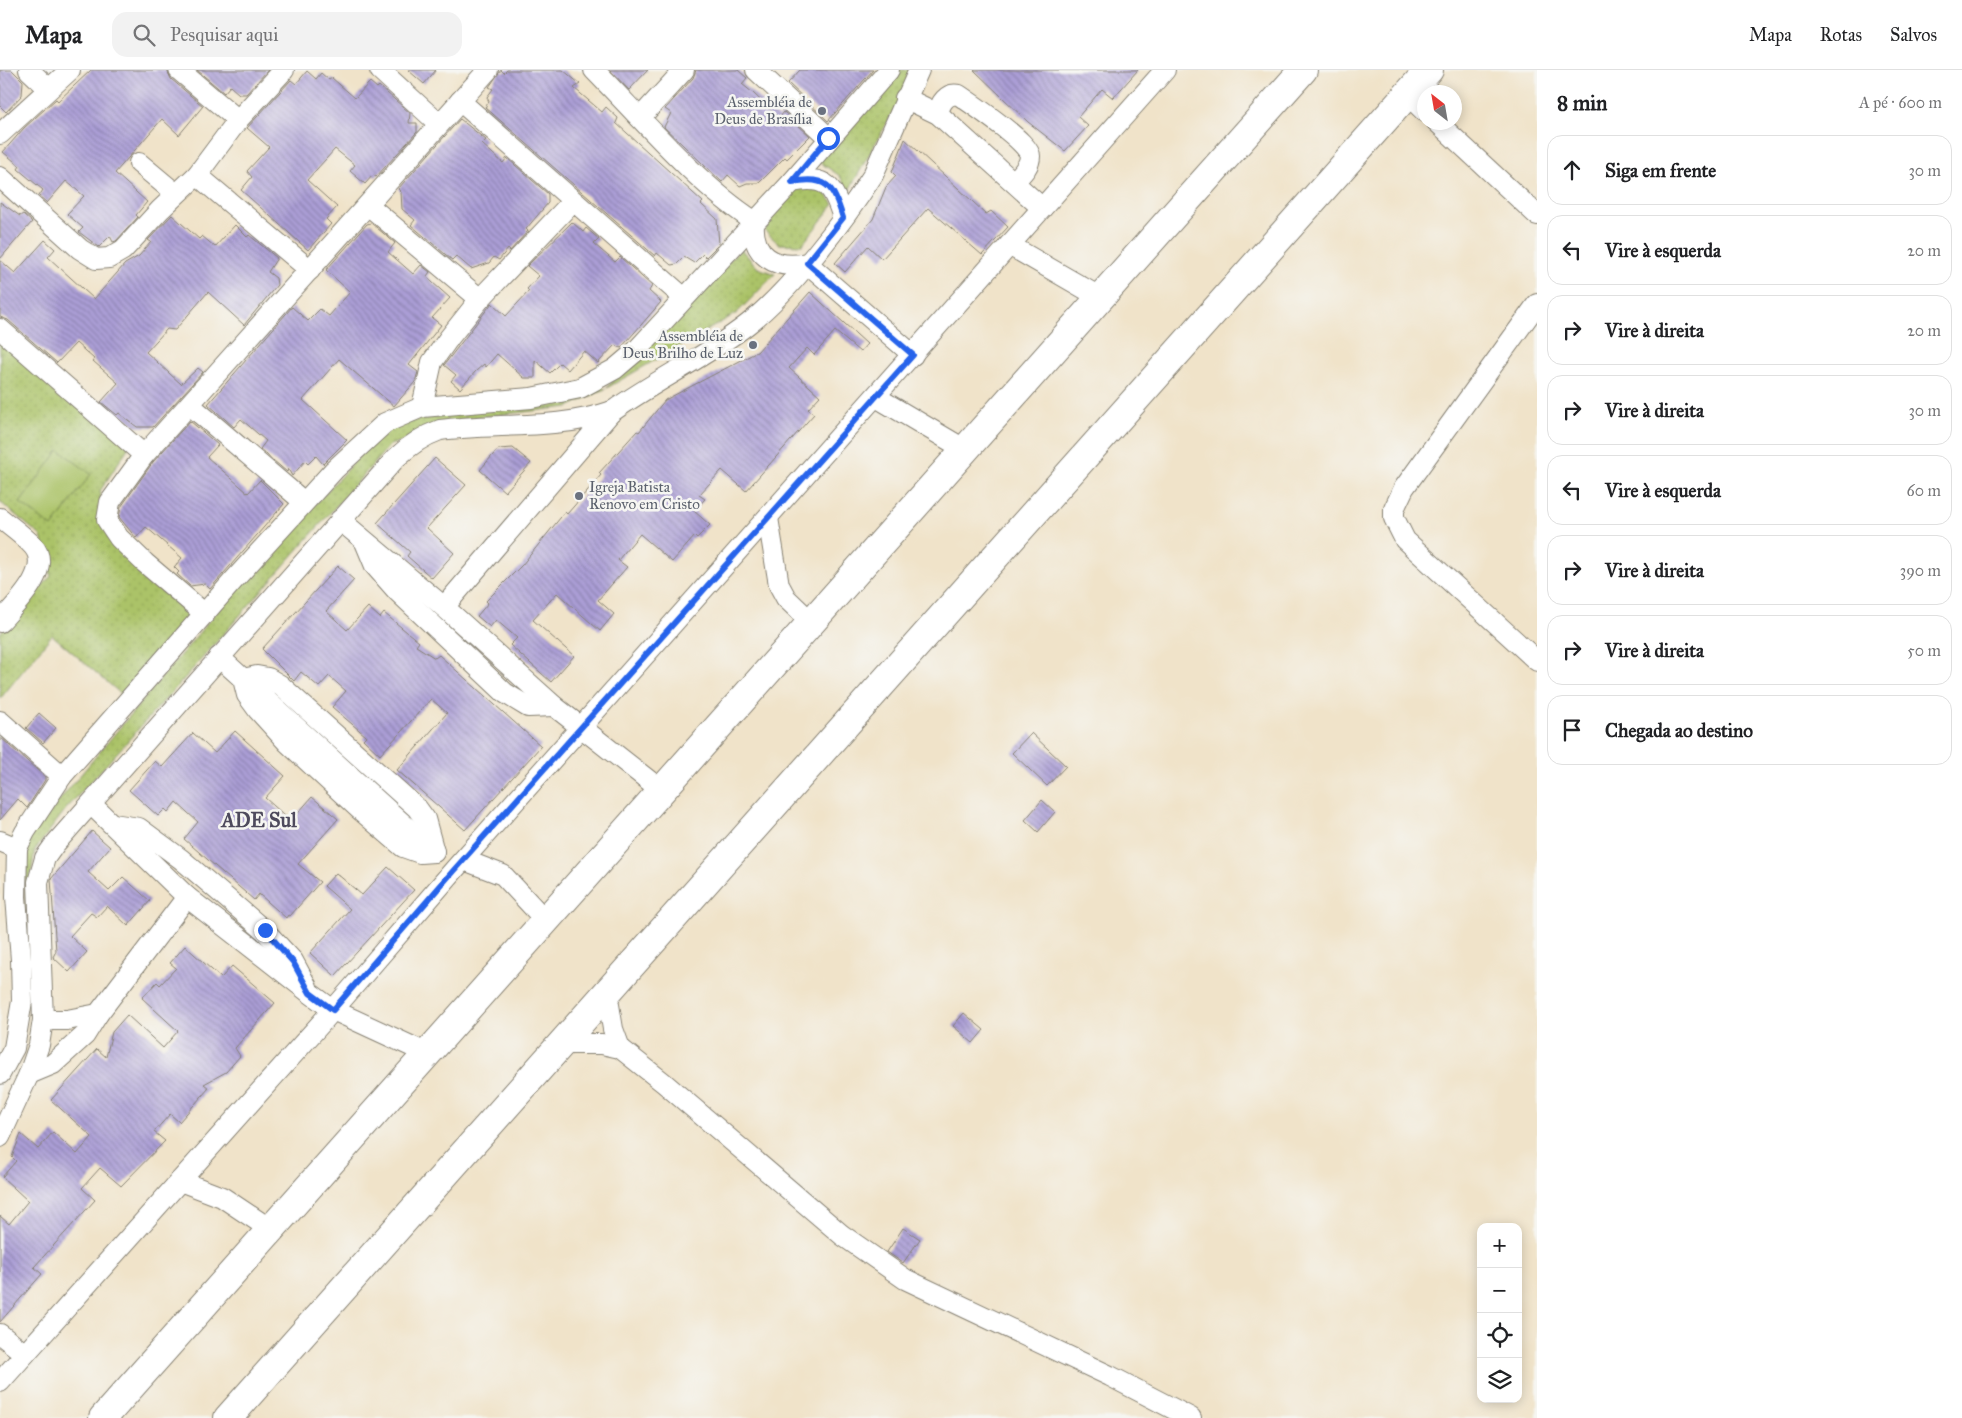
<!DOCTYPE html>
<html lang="pt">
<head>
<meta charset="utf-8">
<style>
	body { margin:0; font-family:"IM FELL Great Primer",serif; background:#f2f2f2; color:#202124 }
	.controls { position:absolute; right:15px; bottom:15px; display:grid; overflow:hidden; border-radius:10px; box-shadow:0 2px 12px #0003 }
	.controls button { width:45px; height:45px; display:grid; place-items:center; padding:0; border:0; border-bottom:1px solid #e0e0e0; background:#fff; color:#202124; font:25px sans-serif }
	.compass { position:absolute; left:1417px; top:15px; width:45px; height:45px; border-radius:50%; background:#fff; box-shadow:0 2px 12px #0003; rotate:329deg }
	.stop { position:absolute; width:15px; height:15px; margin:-11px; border:4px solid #2563eb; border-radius:50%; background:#fff }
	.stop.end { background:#2563eb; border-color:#fff; box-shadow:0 1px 5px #0008 }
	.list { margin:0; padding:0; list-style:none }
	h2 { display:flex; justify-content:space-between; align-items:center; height:65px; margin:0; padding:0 20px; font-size:21px }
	h2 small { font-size:16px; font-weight:400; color:#757577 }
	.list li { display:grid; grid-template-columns:32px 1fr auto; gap:15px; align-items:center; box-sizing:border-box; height:70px; margin:0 10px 10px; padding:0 10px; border:1px solid #e0e0e0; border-radius:15px }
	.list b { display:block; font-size:19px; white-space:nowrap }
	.list em { font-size:16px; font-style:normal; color:#757577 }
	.icon { flex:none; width:28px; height:28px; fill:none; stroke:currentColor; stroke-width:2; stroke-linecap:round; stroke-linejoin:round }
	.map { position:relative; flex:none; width:1537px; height:1348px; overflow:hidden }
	header { display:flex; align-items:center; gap:30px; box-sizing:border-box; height:70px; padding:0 25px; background:#fff; border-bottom:1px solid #e0e0e0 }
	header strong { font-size:24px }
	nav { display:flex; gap:28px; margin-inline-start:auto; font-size:18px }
	.search { width:350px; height:45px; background:#f2f2f2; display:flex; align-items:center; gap:12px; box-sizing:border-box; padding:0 18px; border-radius:15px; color:#757577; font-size:19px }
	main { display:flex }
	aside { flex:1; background:#fff }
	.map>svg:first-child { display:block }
</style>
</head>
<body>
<header>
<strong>Mapa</strong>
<div class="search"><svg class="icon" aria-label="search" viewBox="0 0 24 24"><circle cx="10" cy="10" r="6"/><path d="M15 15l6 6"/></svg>Pesquisar aqui</div>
<nav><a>Mapa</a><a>Rotas</a><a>Salvos</a></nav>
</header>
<main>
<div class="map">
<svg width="1537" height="1348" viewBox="0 0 1537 1348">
	<defs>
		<pattern id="green-dots" width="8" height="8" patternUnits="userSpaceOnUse" patternTransform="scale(1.25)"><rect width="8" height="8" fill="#abc368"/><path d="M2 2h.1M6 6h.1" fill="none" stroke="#93a75a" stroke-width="1.8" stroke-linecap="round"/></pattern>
		<pattern id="building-back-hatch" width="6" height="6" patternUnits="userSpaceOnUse" patternTransform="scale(1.25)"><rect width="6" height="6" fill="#ab9ed6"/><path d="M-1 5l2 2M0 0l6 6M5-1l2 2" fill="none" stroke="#8a80ad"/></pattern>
	</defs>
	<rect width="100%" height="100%" fill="#f6f6f2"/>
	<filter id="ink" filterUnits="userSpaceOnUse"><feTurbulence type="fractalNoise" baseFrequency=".02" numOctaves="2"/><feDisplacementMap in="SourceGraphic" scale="10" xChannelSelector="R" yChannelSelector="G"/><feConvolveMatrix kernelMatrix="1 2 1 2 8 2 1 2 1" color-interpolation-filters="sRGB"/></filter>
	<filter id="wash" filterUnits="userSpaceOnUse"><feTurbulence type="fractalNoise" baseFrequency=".0096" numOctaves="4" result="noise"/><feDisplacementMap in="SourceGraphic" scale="20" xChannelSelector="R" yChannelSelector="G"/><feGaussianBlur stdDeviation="1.12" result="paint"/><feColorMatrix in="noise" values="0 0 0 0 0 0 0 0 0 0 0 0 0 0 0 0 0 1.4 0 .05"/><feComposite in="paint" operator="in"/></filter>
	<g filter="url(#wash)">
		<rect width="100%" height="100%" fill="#f0e3c9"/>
		<g fill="url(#green-dots)" stroke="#647042">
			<path d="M 897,0 L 917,0 L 848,122 L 840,106 L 818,91 Z"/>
			<path d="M 799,114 L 818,115 L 834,134 L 802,175 L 779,174 L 765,161 L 777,133 Z"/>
			<path d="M 741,179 L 758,198 L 775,204 L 737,243 L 605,319 L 568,337 L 470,348 L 390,375 L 184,609 L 66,739 L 35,780 L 25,840 L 27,769 L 218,540 L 387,356 L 599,315 L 605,319 Z"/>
			<path d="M 0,270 L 130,375 L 100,421 L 104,454 L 192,542 L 121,624 L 52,565 L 0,629 L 0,563 L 51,506 L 41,466 L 0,432 Z"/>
		</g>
		<path fill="#abc368" stroke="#647042" d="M 59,380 L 91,404 L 52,457 L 20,433 Z"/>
		<g id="blocks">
			<g fill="url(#building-back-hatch)">
				<path d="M 0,0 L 12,0 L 23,11 L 22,25 L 6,42 L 0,36 Z"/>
				<path d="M 91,0 L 167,0 L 171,9 L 203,36 L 179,65 L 162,49 L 115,103 L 147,132 L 136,145 L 138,147 L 116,171 L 113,172 L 110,166 L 99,177 L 79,162 L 83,158 L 67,144 L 84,126 L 66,111 L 47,133 L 39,126 L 43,120 L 18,99 L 20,96 L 3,82 L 24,58 L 56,29 L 58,31 Z"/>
				<path d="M 197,0 L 268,0 L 246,24 L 239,24 L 230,16 L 224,23 Z"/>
				<path d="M 408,0 L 436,0 L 424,14 Z"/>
				<path d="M 501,0 L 504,3 L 507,0 L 563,0 L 580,14 L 574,18 L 602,42 L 606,37 L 618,48 L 616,53 L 703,132 L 701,134 L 717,149 L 719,174 L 706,187 L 703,184 L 694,193 L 684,187 L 677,194 L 671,195 L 657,183 L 655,186 L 485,37 L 489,32 L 487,27 L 493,19 L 489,17 Z"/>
				<path d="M 610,0 L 648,0 L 629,20 Z"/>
				<path d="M 696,0 L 738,0 L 747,8 L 742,14 L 753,23 L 779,48 L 784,42 L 810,66 L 787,89 L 785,87 L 759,113 L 747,113 L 740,116 L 728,105 L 722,112 L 664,57 L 671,43 L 665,39 L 693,8 Z"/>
				<path d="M 800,0 L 873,0 L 828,51 L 788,13 Z"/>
				<path d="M 974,0 L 1138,0 L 1113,28 L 1102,19 L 1078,47 L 1088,56 L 1065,81 L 1028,52 Z"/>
				<path d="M 307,1 L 316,9 L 321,3 L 329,10 L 332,8 L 355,28 L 370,12 L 377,18 L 379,16 L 410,43 L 409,53 L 417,53 L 417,62 L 376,107 L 373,105 L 365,114 L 350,101 L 355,95 L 335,79 L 307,110 L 337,137 L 326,149 L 331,154 L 308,180 L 241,120 L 252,107 L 247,101 L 269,77 L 247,58 L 291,10 L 296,14 Z"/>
				<path d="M 460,49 L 486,70 L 482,74 L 503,93 L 507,88 L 548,124 L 548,133 L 526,159 L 528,161 L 510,181 L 508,179 L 499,190 L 494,187 L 489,193 L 471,199 L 456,186 L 452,190 L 411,155 L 415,150 L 402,139 L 401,122 L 398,119 Z"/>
				<path d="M 905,69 L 986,144 L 991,141 L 1008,157 L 982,185 L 928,138 L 882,189 L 868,176 L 845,202 L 835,193 L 873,149 L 886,117 L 896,106 L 892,102 Z"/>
				<path d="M 0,132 L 20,146 L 23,144 L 32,152 L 0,189 Z"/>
				<path d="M 172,145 L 199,169 L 202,166 L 215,177 L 235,155 L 247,167 L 249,165 L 277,188 L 268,202 L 276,208 L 277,215 L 244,255 L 208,222 L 175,260 L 167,259 L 146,282 L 181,314 L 198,298 L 203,302 L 153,357 L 137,357 L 119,343 L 117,345 L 101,332 L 118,313 L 93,291 L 94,289 L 76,273 L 57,293 L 8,250 L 0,247 L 0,190 L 15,203 L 45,170 L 55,179 L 48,187 L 94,229 L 125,194 L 139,186 L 151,172 L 148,170 Z"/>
				<path d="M 572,152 L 583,162 L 586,158 L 599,169 L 594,174 L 615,192 L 620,187 L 652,216 L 649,221 L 661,232 L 621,278 L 615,275 L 598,293 L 584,281 L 568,300 L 560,293 L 550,303 L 535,290 L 535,308 L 524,308 L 497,284 L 486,297 L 484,294 L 476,301 L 460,319 L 451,311 L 456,305 L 444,295 L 492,233 L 506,246 L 529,221 L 527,219 L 539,206 L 527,196 Z"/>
				<path d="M 371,153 L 395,173 L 388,182 L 413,204 L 421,195 L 430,202 L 427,206 L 432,212 L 450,228 L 432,248 L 441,255 L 409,295 L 418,302 L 415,312 L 394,336 L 339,289 L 303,330 L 347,370 L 323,394 L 316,386 L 308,394 L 305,391 L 292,406 L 288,399 L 287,402 L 260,379 L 266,371 L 241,349 L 234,357 L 208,334 L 292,237 L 308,251 L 320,239 L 329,246 L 350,222 L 326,200 L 367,154 Z"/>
				<path d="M 810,222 L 867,274 L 860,282 L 835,261 L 814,285 L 807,278 L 789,298 L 820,326 L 808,339 L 814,344 L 746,421 L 722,400 L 699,425 L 705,429 L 694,441 L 710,455 L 697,468 L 695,466 L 672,492 L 640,464 L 618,490 L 627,497 L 598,530 L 614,544 L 600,561 L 557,523 L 533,550 L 574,586 L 551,612 L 510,575 L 517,568 L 496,550 L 490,557 L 477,546 L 488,533 L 486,531 L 522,495 L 565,442 L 567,444 L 601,405 L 599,403 L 637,361 L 639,362 L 665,330 L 757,282 Z"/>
				<path d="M 190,351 L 218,375 L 207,387 L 248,423 L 260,410 L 284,434 L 210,519 L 205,514 L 190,516 L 177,504 L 179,502 L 174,497 L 182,488 L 146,457 L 136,468 L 119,447 L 121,437 L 153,392 Z"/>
				<path d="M 513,378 L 531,393 L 505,422 L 480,400 L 498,379 Z"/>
				<path d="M 435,388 L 466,415 L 427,458 L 454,483 L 432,508 L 407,486 L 410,482 L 377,453 Z"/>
				<path d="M 338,496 L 354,510 L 326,541 L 347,560 L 368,537 L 380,548 L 384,543 L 419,572 L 416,576 L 435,588 L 439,585 L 541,676 L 465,760 L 397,700 L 447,643 L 431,629 L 380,685 L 363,669 L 366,666 L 332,637 L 346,621 L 329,606 L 319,617 L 301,602 L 294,611 L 262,579 Z"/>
				<path d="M 39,643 L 56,658 L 43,673 L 26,658 Z"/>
				<path d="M 235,661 L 285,706 L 265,728 L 291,751 L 312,727 L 338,749 L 298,794 L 320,812 L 290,846 L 288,845 L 286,848 L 259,824 L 254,830 L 184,769 L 198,752 L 176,732 L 168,742 L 165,739 L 158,746 L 129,720 L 155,691 L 162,697 L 193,663 L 215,683 Z"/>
				<path d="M 1031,663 L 1066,696 L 1047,716 L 1012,683 Z"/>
				<path d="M 0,667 L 45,707 L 45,710 L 27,738 L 18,729 L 0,750 Z"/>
				<path d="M 1042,730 L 1055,742 L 1038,762 L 1025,750 Z"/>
				<path d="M 92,761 L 110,777 L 88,802 L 109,821 L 123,807 L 150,831 L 128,856 L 107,836 L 97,847 L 91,843 L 70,866 L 87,882 L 69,902 L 53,887 L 56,881 L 51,809 Z"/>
				<path d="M 388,797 L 414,820 L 335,906 L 310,883 L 350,839 L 324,816 L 336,803 L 362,825 Z"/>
				<path d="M 185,876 L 221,908 L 232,896 L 275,933 L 235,978 L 240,986 L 226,1002 L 204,1014 L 209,1018 L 179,1052 L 170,1044 L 154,1062 L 165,1071 L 121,1116 L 100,1098 L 82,1118 L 95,1130 L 34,1197 L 42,1204 L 0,1252 L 0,1146 L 9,1154 L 28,1131 L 2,1107 L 16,1091 L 12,1087 L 21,1064 L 38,1079 L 53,1062 L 77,1084 L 92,1067 L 51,1030 L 97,979 L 106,987 L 112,962 L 127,945 L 163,978 L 178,961 L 142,928 L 157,912 L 160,915 L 176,898 L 170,893 Z"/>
				<path d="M 964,943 L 984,960 L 973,973 L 953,956 Z"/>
				<path d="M 903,1158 L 920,1169 L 903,1193 L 887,1182 Z"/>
			</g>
		</g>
	</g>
	<g filter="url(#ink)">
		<use href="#blocks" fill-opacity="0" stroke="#868072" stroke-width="1"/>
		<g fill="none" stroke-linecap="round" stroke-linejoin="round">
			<defs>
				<g id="minor">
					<path d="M 29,0 L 48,18"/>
					<path d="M 179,0 L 238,50"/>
					<path d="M 380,0 L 438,53"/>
					<path d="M 594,0 C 642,49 697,114 754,151 C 751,186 775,200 807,193 L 913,285"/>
					<path d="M 756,0 L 829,68"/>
					<path d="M 1407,24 L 1424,41"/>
					<path d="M 905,28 L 938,44 L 1042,138"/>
					<path d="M 460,31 L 683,227"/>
					<path d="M 938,44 C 940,33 947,22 959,25 C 972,34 1030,73 1030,86 C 1030,97 1020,105 1014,112"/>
					<path d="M 640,48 L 684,0"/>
					<path d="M 1437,52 L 1537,145"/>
					<path d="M 0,64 L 70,0"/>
					<path d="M 139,93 L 176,124"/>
					<path d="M 197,105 L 310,200"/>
					<path d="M 0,107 L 80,179 L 96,189 L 109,188 L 123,180 L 160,140 L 197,105 L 238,50 L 284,0"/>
					<path d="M 792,112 C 827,105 833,116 843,148"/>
					<path d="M 368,135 L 480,229"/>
					<path d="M 1009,175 L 1101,228"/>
					<path d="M 1537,234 L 1404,418 L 1394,439 L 1394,448 L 1405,470 L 1537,591"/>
					<path d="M 0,259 L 144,385 L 110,432 L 107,450 L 119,468 L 145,493 L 205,544"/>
					<path d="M 876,327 L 964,379"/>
					<path d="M 190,335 L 304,432"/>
					<path d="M 422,337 L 432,292 L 449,268 L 480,229 L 573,131"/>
					<path d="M 144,385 L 488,0"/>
					<path d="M 0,448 C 11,457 24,466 33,476 C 54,499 14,536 0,552"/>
					<path d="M 768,448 L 779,515 L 786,528 L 811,552"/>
					<path d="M 340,450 L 444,537 L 554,636 L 661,720"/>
					<path d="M 365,472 L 375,496 L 397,521 L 505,623 L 528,637 L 554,636"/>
					<path d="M 444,537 L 612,341"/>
					<path d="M 219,587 L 434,782"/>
					<path d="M 257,606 L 268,608 L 280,615 L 417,738 L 425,749 L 434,782 L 420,783 L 403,777 L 359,739 L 288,673 L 258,640 L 247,625 L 243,609 Z"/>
					<path d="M 0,651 L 62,706"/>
					<path d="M 91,734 L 187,827 L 310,923 L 333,940 L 426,983"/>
					<path d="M 113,754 L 139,758 L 181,789 L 265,861 L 293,891 L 307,917"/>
					<path d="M 0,771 L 17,778"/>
					<path d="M 464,790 L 503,805 L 545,850"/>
					<path d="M 607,923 L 613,959 L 620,978"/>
					<path d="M 43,950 L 67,950 L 98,944"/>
					<path d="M 561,974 L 602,974 L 620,978 L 664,1013 L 842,1165 L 905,1209 L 1110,1306 L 1191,1348"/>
					<path d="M 0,1004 L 14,978 L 22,931 L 21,890 L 16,827 L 17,778 L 25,762 L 62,706 L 233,511 L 334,400 L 385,353 L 422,337 L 531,328 L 580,318 L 615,299 L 635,282 L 792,112 L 889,0"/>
					<path d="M 29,1004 L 53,994 L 85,965 L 98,944 L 187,827"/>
					<path d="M 0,1067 L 29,1004 L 39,975 L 43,950 L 38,812 L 45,788 L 55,774 L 396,388 C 410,375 423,366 440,360 C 497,353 559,360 613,341 C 656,310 706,287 748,254 C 790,221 844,151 873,105 L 919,0"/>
					<path d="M 180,1111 L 222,1127 L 270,1159"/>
					<path d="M 0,1264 L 25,1284"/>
					<path d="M 0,1312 L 333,940 L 454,800 L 1165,0"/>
				</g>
				<g id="highway">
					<path d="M 103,1348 L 1303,0"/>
					<path d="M 228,1348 L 1429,0"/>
				</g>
			</defs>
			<use href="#minor" stroke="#868072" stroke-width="22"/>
			<use href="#highway" stroke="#868072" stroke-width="30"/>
			<use href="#minor" stroke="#fff" stroke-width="20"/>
			<use href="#highway" stroke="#fff" stroke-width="28"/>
		</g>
	</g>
	<g fill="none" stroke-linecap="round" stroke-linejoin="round" filter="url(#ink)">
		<path stroke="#2563eb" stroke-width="6" d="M 265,860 L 293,892 L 310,923 L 333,940 L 454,800 L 913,285 L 807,193 L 843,148 C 833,116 827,105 792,112 L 828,68"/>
	</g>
	<g fill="#6b7280" stroke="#f6f6f2" stroke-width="2">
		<circle cx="822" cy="41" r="5"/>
		<circle cx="753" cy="275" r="5"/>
		<circle cx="579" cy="426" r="5"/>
	</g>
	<g text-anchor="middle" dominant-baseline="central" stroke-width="5" stroke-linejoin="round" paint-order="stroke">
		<g font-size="15" fill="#5b616d" stroke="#f6f6f2" text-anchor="end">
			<text x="812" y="32">Assembléia de<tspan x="812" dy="17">Deus de Brasília</tspan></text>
			<text x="743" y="266">Assembléia de<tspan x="743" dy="17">Deus Brilho de Luz</tspan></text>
			<text x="589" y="417" text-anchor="start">Igreja Batista<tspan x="589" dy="17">Renovo em Cristo</tspan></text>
		</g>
		<g font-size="20" font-weight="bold" fill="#4e4a5d" stroke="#f6f6f2">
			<text x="259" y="750">ADE Sul</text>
		</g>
	</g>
</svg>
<div class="controls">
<button>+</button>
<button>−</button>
<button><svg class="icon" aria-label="locate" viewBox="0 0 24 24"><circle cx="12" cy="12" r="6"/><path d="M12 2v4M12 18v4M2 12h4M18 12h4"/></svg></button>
<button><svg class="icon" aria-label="layers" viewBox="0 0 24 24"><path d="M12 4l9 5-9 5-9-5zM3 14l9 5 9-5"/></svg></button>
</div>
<svg class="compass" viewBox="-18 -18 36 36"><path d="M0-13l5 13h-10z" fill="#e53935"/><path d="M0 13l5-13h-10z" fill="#757577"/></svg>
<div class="stop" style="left:828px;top:68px"></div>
<div class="stop end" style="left:265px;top:860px"></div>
</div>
<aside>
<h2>8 min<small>A pé · 600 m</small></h2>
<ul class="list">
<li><svg class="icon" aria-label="ahead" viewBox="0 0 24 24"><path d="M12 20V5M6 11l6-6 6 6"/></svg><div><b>Siga em frente</b></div><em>30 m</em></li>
<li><svg class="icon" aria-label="left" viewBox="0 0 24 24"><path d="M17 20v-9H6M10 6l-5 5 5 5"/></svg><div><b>Vire à esquerda</b></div><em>20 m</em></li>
<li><svg class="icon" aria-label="right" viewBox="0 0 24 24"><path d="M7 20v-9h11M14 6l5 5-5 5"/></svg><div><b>Vire à direita</b></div><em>20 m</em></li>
<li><svg class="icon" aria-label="right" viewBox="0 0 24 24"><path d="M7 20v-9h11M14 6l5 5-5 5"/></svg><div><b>Vire à direita</b></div><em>30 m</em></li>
<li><svg class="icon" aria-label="left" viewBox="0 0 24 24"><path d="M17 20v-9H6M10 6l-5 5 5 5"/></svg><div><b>Vire à esquerda</b></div><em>60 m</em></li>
<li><svg class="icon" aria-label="right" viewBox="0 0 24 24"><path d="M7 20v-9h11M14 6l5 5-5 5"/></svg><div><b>Vire à direita</b></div><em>390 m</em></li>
<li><svg class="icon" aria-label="right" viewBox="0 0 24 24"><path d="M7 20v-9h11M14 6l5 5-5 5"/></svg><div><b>Vire à direita</b></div><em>50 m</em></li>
<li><svg class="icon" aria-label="arrive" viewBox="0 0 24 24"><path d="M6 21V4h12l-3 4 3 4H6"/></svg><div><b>Chegada ao destino</b></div></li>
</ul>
</aside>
</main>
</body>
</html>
